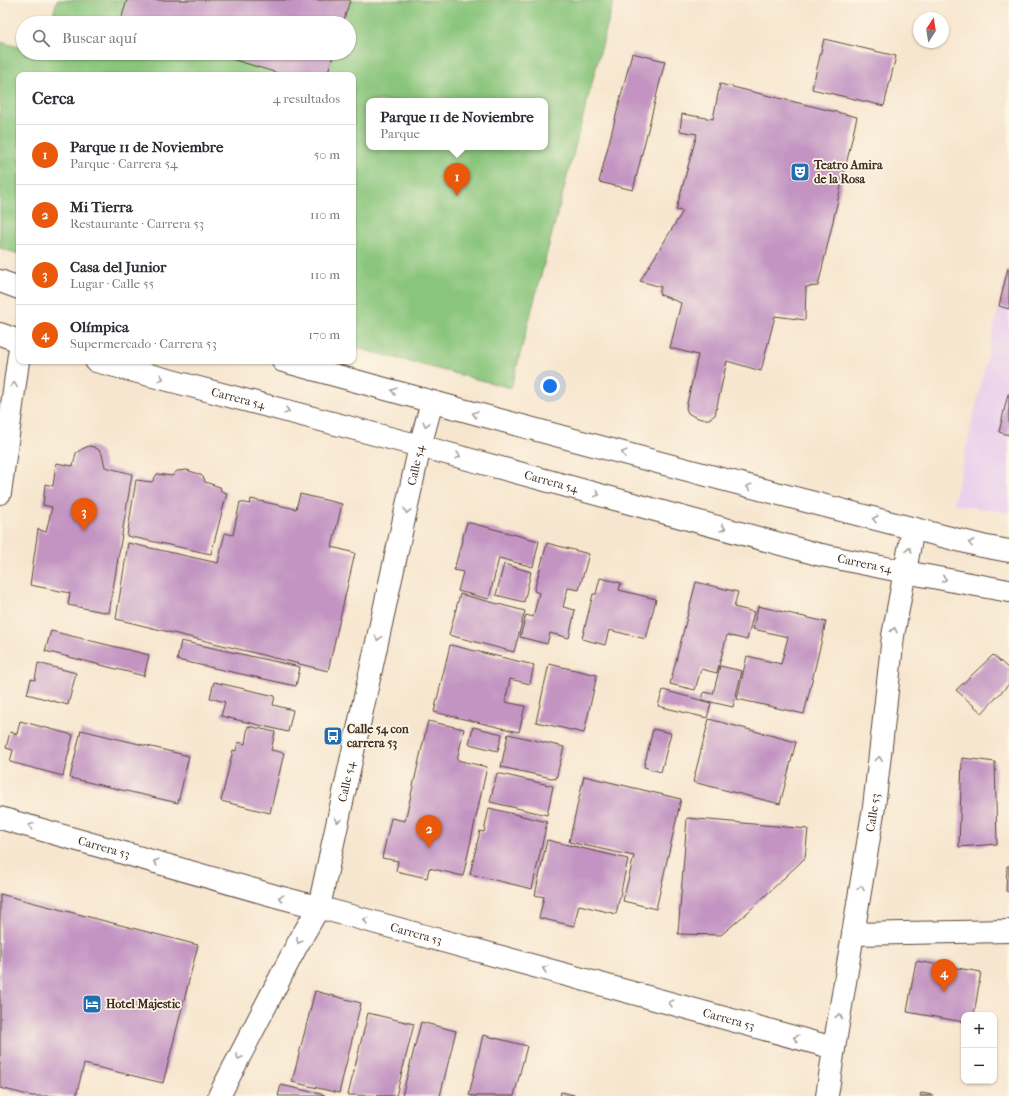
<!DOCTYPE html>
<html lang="es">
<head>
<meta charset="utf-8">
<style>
	body { margin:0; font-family:"IM FELL French Canon",serif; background:#f7f7f7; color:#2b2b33 }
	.controls { position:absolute; right:12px; bottom:12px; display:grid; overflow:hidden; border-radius:8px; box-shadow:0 1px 3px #0004 }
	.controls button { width:36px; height:36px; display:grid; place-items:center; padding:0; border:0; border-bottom:1px solid #e1e1e2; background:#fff; color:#2b2b33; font:20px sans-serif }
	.compass { position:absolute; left:913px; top:12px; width:36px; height:36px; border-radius:50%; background:#fff; box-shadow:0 1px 3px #0004; rotate:12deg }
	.you { position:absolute; left:550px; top:386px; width:14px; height:14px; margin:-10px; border:3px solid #fff; border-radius:50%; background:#1a73e8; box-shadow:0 0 0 6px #1a73e833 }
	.badge { display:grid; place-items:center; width:26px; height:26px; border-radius:50%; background:#ea580c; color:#fff; font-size:13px; font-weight:700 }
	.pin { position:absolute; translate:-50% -33px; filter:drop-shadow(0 1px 2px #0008) }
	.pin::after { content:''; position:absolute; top:21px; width:14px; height:12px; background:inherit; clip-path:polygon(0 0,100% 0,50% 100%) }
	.popup { position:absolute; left:366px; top:98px; width:182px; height:52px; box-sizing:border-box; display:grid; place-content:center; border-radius:8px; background:#fff; filter:drop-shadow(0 1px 3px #0005); font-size:13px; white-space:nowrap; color:#7c7c81 }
	.popup b { font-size:15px; color:#2b2b33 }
	.popup::after { content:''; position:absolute; left:50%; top:100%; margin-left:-8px; border:8px solid transparent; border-top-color:#fff }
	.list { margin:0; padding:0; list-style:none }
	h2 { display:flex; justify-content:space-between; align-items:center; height:52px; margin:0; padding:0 16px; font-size:17px }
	h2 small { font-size:13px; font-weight:400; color:#7c7c81 }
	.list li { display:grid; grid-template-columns:26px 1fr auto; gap:12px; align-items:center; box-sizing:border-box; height:60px; padding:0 16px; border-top:1px solid #e1e1e2 }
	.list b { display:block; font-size:15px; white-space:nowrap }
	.list p { margin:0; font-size:13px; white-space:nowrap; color:#7c7c81 }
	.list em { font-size:13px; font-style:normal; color:#7c7c81 }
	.icon { flex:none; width:22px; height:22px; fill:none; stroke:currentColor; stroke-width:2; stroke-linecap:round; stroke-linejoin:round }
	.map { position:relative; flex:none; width:1009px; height:1096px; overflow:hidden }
	.search { position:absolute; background:#fff; box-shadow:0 1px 3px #0004; left:16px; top:16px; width:340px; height:44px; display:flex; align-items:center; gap:10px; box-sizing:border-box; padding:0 14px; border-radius:22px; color:#7c7c81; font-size:15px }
	.panel { position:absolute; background:#fff; box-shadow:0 1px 3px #0004; left:16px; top:72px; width:340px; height:292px; border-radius:8px }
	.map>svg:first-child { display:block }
</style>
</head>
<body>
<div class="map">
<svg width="1009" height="1096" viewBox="0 0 1009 1096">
	<rect width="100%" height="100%" fill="#fcf5e5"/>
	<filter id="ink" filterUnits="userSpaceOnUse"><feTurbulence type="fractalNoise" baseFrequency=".025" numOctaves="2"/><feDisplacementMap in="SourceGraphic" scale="8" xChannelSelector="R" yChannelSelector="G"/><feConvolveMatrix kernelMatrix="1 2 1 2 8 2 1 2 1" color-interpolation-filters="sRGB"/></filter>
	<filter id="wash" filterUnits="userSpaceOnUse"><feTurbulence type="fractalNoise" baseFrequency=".012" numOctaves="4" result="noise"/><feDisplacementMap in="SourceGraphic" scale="16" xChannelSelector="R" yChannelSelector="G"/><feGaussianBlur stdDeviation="0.9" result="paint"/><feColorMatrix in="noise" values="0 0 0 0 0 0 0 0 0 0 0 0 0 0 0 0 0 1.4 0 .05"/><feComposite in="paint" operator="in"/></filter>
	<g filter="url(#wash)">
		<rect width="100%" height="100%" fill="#f7e6cf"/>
		<path fill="#ebd1ec" d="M 999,306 L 1009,309 L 1009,513 L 953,504 Z"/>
		<path fill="#89c57b" stroke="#62784c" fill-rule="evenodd" d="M 57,0 L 614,0 L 511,388 L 353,347 L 353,75 L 19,75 L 19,254 L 0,248 L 0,42 L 23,48 L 23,53 L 42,54 L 43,53 L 349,53 L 349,23 L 51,23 ZM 369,101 L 545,101 L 545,147 L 369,147 Z"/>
		<g id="blocks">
			<g fill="#c394c2">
				<path d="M 127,0 L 350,0 L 343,23 L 120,23 Z"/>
				<path d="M 824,39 L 896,56 L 884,106 L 812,89 Z"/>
				<path d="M 212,53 L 334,53 L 327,75 L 284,75 Z"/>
				<path d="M 632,53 L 665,61 L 633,190 L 599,182 Z"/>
				<path d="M 720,84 L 857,117 L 818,286 L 806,287 L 805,320 L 775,316 L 761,371 L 727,361 L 715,415 L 709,419 L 701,419 L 693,416 L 688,413 L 686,408 L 698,355 L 670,348 L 681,303 L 659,294 L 661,287 L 640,281 L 683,211 L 676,210 L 697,134 L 680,131 L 682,114 L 713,119 Z"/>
				<path d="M 1008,268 L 1009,268 L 1009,309 L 999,306 Z"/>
				<path d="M 1008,394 L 1009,394 L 1009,435 L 999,432 Z"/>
				<path d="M 89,446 L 94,447 L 99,450 L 102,454 L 105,467 L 132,474 L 109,613 L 68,605 L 70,593 L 30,585 L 38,529 L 46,532 L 52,507 L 43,505 L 45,484 L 53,486 L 56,463 L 73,466 L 76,453 L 82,449 Z"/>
				<path d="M 187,470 L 201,475 L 204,478 L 205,482 L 220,487 L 221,491 L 227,493 L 211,554 L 127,536 L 136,480 L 152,482 L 157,474 L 172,476 L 177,471 Z"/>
				<path d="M 300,494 L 342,504 L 332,547 L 355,553 L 328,671 L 116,619 L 128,543 L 218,563 L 225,533 L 233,535 L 240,502 L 250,504 L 251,499 L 296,509 Z"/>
				<path d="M 467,522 L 539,541 L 533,567 L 499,558 L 489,599 L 458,591 L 463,572 L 454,570 Z"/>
				<path d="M 547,543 L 589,554 L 579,590 L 568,588 L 563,607 L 575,610 L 569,638 L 550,633 L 547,644 L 520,637 L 526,615 L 533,617 L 539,593 L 534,591 Z"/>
				<path d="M 504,564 L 531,572 L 524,602 L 496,595 Z"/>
				<path d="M 600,578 L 621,583 L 619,590 L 656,599 L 646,639 L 609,630 L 605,645 L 582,639 L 593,594 L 596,594 Z"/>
				<path d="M 696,582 L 738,592 L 734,607 L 754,612 L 747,640 L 727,635 L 717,673 L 701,669 L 695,690 L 670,684 Z"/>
				<path d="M 460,594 L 525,611 L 514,652 L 449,635 Z"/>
				<path d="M 758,606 L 826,622 L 804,714 L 737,699 L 747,656 L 781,664 L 788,637 L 753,629 Z"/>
				<path d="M 51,631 L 149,655 L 144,676 L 45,651 Z"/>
				<path d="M 181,641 L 300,667 L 296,686 L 177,660 Z"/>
				<path d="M 450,645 L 534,665 L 530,684 L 510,679 L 505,702 L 525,706 L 519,732 L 434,712 Z"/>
				<path d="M 993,655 L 1009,669 L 1009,684 L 982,713 L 956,690 Z"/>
				<path d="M 38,663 L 76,673 L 68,705 L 27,694 L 31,679 L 35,680 Z"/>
				<path d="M 549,664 L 597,675 L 584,733 L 536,722 Z"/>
				<path d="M 720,666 L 742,671 L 733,707 L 702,700 L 704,692 L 713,694 Z"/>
				<path d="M 214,682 L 275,696 L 273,705 L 293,710 L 288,732 L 221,716 L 225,702 L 210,698 Z"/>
				<path d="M 663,690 L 711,703 L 707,718 L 658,706 Z"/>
				<path d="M 709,719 L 796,742 L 780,804 L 693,782 Z"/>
				<path d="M 20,721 L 73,735 L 63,776 L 10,762 L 13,750 L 6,748 L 10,732 L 17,734 Z"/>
				<path d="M 428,721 L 464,729 L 457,760 L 487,767 L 463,876 L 429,868 L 427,878 L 396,871 L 398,861 L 382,858 L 391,818 L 405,821 Z"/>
				<path d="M 248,726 L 275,732 L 271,750 L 284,753 L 270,813 L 221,801 L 233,750 L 236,751 L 238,742 L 245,744 Z"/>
				<path d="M 473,727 L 502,734 L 498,751 L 469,744 Z"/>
				<path d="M 653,729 L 671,733 L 661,772 L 644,767 Z"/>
				<path d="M 81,730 L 189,756 L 178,803 L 70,778 Z"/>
				<path d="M 508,734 L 564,747 L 556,779 L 501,767 Z"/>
				<path d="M 962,758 L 980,760 L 995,762 L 997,844 L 959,847 Z"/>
				<path d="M 497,773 L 553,786 L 547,815 L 490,802 Z"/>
				<path d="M 584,776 L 681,799 L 656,909 L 623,901 L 634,856 L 569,842 Z"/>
				<path d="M 489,808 L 547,822 L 532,889 L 470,874 L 480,831 L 484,832 Z"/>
				<path d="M 687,818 L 808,829 L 805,858 L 748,912 L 721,935 L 678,934 Z"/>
				<path d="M 547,840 L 628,859 L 616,914 L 579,905 L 574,926 L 539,918 L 544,897 L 535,895 Z"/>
				<path d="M 1007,866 L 1009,866 L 1009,892 L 1006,891 Z"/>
				<path d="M 0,894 L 198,945 L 163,1083 L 84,1064 L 76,1096 L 32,1096 L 0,1088 Z"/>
				<path d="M 916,961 L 981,972 L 974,1015 L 964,1015 L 964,1022 L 907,1012 Z"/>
				<path d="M 315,991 L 361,1003 L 339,1093 L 292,1082 Z"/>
				<path d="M 368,1013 L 414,1024 L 396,1096 L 348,1095 Z"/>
				<path d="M 421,1022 L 456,1031 L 440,1096 L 402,1096 Z"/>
				<path d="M 483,1035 L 527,1046 L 514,1096 L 474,1096 L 469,1095 Z"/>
				<path d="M 281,1085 L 325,1095 L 324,1096 L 278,1096 Z"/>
				<path d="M 561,1092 L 574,1095 L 574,1096 L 560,1096 Z"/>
				<path d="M 921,1093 L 933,1095 L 933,1096 L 920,1096 Z"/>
			</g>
		</g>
	</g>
	<g filter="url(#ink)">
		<use href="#blocks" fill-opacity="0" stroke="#574639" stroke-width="1"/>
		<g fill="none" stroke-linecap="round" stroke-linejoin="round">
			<defs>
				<g id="minor">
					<path d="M 0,493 L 19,354"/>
					<path d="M 853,934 L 1009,931"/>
				</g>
				<g id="tertiary">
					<path id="s1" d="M 0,818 L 279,897 L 355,917 L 834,1048"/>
					<path id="s2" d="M 219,1096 L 296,947 L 319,907 L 420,446 L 432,402"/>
					<path id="s3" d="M 827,1096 L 834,1048 L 853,934 L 874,807 L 883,728 L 893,636 L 913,528"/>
				</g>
				<g id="secondary">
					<path d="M 0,281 L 19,288"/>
					<path d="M 0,334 L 19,341"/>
					<path id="s4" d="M 96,361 L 420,446 L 817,554 L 905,572 L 1009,591"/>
					<path d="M 283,361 C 516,425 748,487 982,546 L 1009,551"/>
				</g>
			</defs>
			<use href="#minor" stroke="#574639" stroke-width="24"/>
			<use href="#tertiary" stroke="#574639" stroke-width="24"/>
			<use href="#secondary" stroke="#574639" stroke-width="24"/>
			<use href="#minor" stroke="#fff" stroke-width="22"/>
			<use href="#tertiary" stroke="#fff" stroke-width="22"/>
			<use href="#secondary" stroke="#fff" stroke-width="22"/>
		</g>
		<defs><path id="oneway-chevron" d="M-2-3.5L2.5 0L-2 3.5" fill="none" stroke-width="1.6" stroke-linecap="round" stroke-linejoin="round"/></defs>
		<g stroke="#a79f9a">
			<use href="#oneway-chevron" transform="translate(161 378) rotate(15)"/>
			<use href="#oneway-chevron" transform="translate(14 385) rotate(-82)"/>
			<use href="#oneway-chevron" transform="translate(394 391) rotate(-165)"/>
			<use href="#oneway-chevron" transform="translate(287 411) rotate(15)"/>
			<use href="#oneway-chevron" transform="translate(475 414) rotate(-165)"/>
			<use href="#oneway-chevron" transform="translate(426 424) rotate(104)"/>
			<use href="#oneway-chevron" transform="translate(624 453) rotate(-165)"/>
			<use href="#oneway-chevron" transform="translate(458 456) rotate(15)"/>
			<use href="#oneway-chevron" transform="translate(749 487) rotate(-165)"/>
			<use href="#oneway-chevron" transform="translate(597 494) rotate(15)"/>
			<use href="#oneway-chevron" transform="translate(407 511) rotate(103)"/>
			<use href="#oneway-chevron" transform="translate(875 519) rotate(-166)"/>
			<use href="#oneway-chevron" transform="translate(723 528) rotate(15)"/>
			<use href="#oneway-chevron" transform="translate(971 543) rotate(-166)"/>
			<use href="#oneway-chevron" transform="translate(909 550) rotate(-80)"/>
			<use href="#oneway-chevron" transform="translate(944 579) rotate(10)"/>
			<use href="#oneway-chevron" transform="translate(894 630) rotate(-79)"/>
			<use href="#oneway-chevron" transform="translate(378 638) rotate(103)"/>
			<use href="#oneway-chevron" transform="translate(879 759) rotate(-83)"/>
			<use href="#oneway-chevron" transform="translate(338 820) rotate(103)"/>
			<use href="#oneway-chevron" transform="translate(31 826) rotate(-164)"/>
			<use href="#oneway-chevron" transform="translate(156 862) rotate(-164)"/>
			<use href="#oneway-chevron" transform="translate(861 888) rotate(-81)"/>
			<use href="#oneway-chevron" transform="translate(281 898) rotate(-165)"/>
			<use href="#oneway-chevron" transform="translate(366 920) rotate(-165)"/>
			<use href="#oneway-chevron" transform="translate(299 941) rotate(119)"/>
			<use href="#oneway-chevron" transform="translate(545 969) rotate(-165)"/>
			<use href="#oneway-chevron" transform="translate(671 1003) rotate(-165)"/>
			<use href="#oneway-chevron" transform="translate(839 1016) rotate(-80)"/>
			<use href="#oneway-chevron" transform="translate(796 1038) rotate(-165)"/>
			<use href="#oneway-chevron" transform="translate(239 1057) rotate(117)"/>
		</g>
	</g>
	<defs>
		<symbol id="theatre-square" viewBox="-11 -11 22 22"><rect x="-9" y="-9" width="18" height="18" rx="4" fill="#1f6fb2" stroke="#fcf5e5"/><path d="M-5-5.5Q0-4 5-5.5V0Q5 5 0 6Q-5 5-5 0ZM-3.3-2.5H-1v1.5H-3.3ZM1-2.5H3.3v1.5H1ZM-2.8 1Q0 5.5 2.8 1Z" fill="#fff"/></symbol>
		<symbol id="bus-square" viewBox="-11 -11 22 22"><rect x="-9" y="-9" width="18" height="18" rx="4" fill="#1f6fb2" stroke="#fcf5e5"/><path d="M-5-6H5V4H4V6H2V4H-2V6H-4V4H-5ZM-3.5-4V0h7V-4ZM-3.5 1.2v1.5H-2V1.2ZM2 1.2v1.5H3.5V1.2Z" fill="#fff"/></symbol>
		<symbol id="hotel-square" viewBox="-11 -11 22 22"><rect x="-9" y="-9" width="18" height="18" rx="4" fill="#1f6fb2" stroke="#fcf5e5"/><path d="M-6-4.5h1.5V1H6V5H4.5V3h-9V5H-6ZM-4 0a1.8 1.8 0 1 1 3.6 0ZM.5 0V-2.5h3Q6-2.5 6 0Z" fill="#fff"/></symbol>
	</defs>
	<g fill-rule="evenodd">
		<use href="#theatre-square" x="789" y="161" width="22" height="22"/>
		<use href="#bus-square" x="322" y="725" width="22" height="22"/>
		<use href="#hotel-square" x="81" y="993" width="22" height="22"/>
	</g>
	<g text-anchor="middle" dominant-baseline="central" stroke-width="3.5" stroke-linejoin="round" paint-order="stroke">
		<g font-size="12" font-weight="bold" fill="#3b2a1e" stroke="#fcf5e5" text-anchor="start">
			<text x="814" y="165">Teatro Amira<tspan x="814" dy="14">de la Rosa</tspan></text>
			<text x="347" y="729">Calle 54 con<tspan x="347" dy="14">carrera 53</tspan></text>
			<text x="106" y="1004">Hotel Majestic</text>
		</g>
		<g font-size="12" fill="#3b2a1e" stroke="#fcf5e5">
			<text stroke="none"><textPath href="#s4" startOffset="147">Carrera 54</textPath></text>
			<text stroke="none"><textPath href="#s2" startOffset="666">Calle 54</textPath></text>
			<text stroke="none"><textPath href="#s4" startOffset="471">Carrera 54</textPath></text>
			<text stroke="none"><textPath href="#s4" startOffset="795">Carrera 54</textPath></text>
			<text stroke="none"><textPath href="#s2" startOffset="342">Calle 54</textPath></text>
			<text stroke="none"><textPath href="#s3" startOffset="287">Calle 53</textPath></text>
			<text stroke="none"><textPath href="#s1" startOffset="108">Carrera 53</textPath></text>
			<text stroke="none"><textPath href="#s1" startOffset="432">Carrera 53</textPath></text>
			<text stroke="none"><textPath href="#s1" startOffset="756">Carrera 53</textPath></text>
		</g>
	</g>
</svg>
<div class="controls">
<button>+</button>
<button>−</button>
</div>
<svg class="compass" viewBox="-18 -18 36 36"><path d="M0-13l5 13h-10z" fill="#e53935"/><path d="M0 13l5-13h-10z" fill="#7c7c81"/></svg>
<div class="you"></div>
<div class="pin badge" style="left:457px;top:196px">1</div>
<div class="popup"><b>Parque 11 de Noviembre</b>Parque</div>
<div class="pin badge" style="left:429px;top:848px">2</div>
<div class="pin badge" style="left:84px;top:531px">3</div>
<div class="pin badge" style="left:944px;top:992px">4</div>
<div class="search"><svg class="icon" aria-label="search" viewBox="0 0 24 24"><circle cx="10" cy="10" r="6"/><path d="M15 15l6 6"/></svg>Buscar aquí</div>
<section class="panel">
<h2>Cerca<small>4 resultados</small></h2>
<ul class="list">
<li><span class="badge">1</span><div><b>Parque 11 de Noviembre</b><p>Parque · Carrera 54</p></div><em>50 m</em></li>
<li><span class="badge">2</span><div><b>Mi Tierra</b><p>Restaurante · Carrera 53</p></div><em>110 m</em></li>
<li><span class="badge">3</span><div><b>Casa del Junior</b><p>Lugar · Calle 55</p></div><em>110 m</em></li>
<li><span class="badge">4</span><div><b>Olímpica</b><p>Supermercado · Carrera 53</p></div><em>170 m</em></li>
</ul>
</section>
</div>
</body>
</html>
